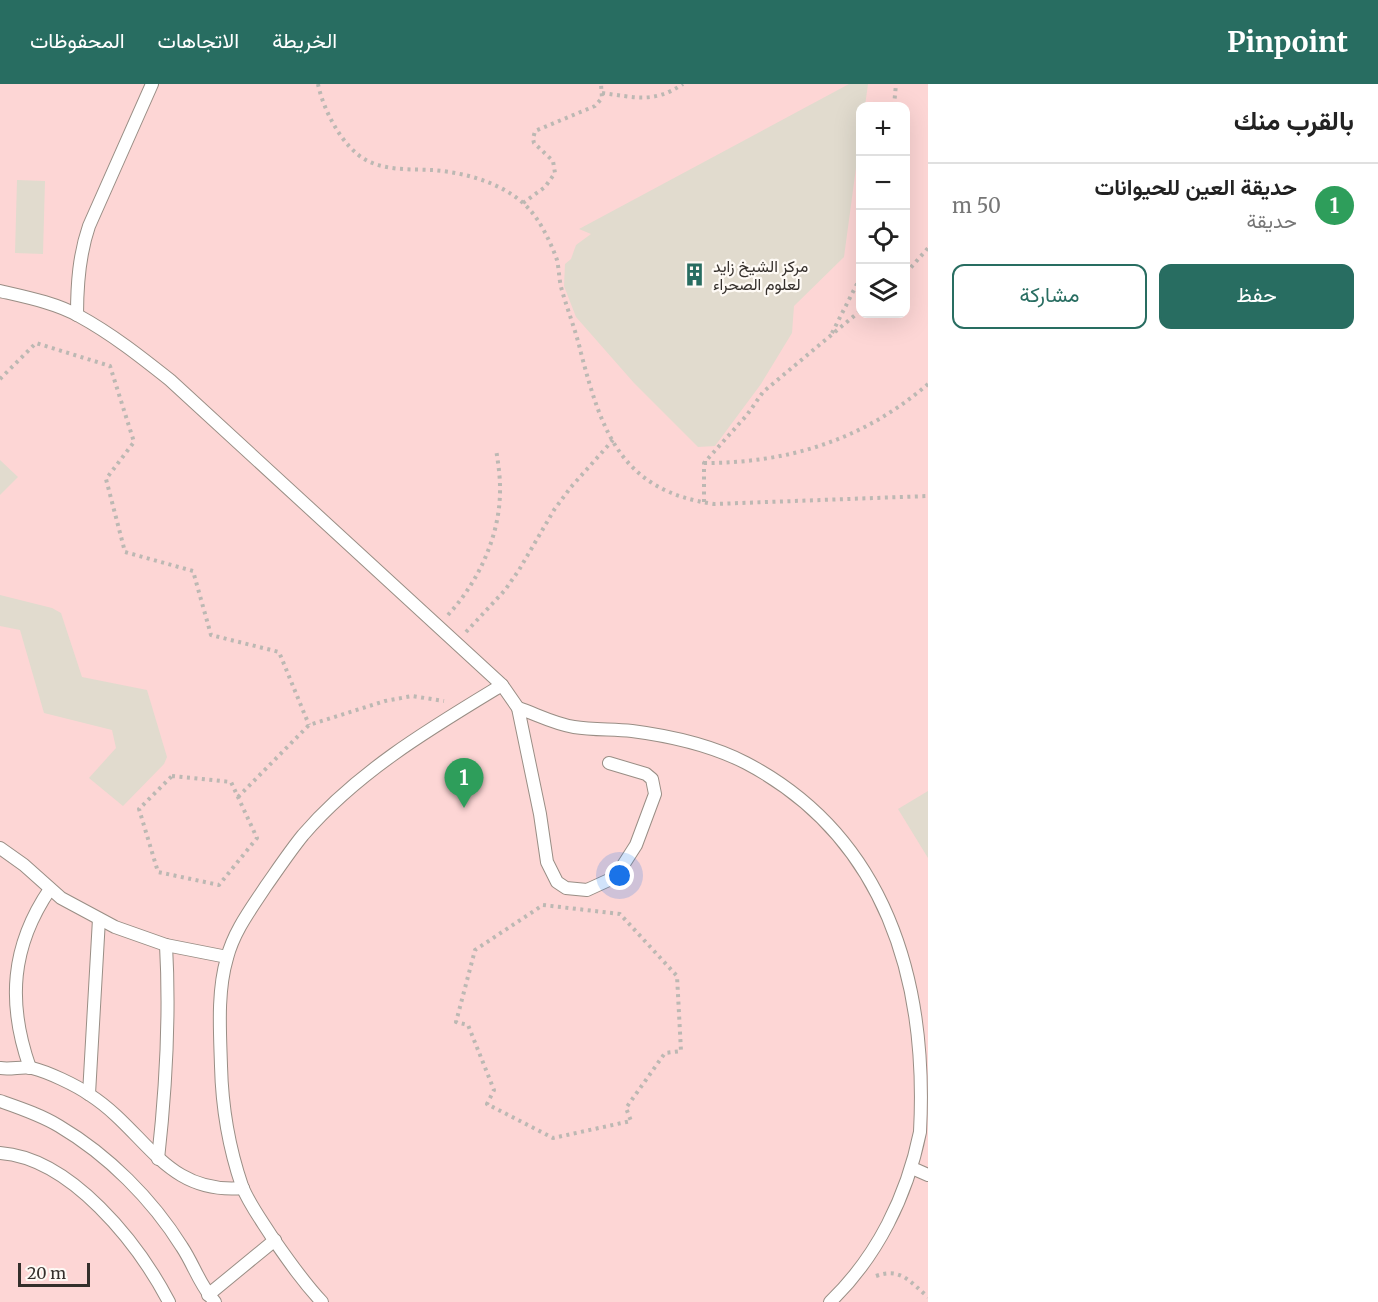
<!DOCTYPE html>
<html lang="ar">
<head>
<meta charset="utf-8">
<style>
	body { margin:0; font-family:Merriweather,Vazirmatn,serif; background:#f6f6f6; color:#222; direction:rtl }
	.controls { position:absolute; right:18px; top:18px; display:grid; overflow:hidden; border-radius:12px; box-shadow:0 6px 24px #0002 }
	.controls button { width:54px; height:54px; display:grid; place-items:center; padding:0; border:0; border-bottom:2px solid #e0e0e0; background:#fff; color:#222; font:30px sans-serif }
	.scale { position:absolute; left:18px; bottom:15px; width:72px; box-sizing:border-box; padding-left:6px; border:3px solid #342f2b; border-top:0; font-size:16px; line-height:21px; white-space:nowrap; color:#342f2b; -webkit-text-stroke:4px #fefaf5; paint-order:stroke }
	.you { position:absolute; left:620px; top:792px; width:21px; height:21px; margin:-15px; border:4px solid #fff; border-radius:50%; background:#1a73e8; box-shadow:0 0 0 9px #1a73e833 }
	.badge { display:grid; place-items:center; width:39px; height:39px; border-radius:50%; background:#286d61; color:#fff; font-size:20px; font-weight:700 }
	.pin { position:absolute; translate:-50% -50px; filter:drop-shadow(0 2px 3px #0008) }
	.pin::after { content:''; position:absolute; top:32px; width:21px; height:18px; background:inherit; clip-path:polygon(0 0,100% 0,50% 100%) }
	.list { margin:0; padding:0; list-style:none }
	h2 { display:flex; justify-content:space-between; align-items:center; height:78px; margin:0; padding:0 24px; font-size:26px }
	h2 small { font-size:20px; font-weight:400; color:#767676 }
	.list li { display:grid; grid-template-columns:39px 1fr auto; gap:18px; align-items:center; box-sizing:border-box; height:84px; padding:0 24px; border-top:2px solid #e0e0e0 }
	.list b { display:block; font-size:22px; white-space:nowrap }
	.list p { margin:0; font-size:20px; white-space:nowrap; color:#767676 }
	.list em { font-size:20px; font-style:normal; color:#767676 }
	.actions { display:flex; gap:12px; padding:18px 24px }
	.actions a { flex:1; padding:14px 0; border:2px solid #286d61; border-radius:12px; text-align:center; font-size:21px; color:#286d61 }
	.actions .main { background:#286d61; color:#fff }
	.icon { flex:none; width:33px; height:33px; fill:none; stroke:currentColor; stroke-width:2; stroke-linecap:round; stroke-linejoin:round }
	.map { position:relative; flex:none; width:928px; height:1218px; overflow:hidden; direction:ltr }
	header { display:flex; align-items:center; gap:36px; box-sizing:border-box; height:84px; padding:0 30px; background:#286d61; color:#fff }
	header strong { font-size:28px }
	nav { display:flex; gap:33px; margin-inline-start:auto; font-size:21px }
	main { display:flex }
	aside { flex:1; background:#fff }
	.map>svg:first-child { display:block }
</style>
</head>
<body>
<header>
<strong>Pinpoint</strong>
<nav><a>الخريطة</a><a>الاتجاهات</a><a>المحفوظات</a></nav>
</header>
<main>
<aside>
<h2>بالقرب منك<small></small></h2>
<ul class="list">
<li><span class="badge" style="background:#2e9e5b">1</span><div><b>حديقة العين للحيوانات</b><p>حديقة</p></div><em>50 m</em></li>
</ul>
<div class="actions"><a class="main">حفظ</a><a>مشاركة</a></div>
</aside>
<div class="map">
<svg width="928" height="1218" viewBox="0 0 928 1218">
	<rect width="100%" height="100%" fill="#fefaf5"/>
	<path fill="#fdd6d5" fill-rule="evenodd" d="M 0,0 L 928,0 L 928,1218 L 0,1218 ZM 860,22 L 906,22 L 906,230 L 860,230 Z"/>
	<g fill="#e1dbce">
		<path d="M 849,0 L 868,0 L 865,22 L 860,22 L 860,54 L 844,173 L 794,222 L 792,249 L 761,300 L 715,362 L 698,363 L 634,299 L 576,233 L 564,202 L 565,180 L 571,175 L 576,161 L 591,150 L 579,145 Z"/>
		<path d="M 17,96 L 45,97 L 43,170 L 15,169 Z"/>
		<path d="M 0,376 L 18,393 L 0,411 Z"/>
		<path d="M 0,511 L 52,524 L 61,529 L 82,593 L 147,606 L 167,673 L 164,680 L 123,722 L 89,694 L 116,664 L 112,646 L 44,629 L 20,546 L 0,542 Z"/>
		<path d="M 928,707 L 928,774 L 898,725 Z"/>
	</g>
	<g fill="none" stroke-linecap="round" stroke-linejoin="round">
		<defs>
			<g id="service">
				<path d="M 0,207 C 26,213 56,219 79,232 C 112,250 141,273 170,296 L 502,601 L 518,624 L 540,730 L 547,778 L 557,798 L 566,804 L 587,806 L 611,795 L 620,786 L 636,761 L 655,710 L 652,695 L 646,690 L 609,679"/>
				<path d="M 77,231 C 77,200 79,171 89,142 L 152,0"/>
				<path d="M 518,624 C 536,630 554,640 574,643 C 593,646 613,645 632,647 C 671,652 711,661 746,679 C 885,752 928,895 920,1048 C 907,1112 877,1173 830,1218"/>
				<path d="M 0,764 L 24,781 L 61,814 L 115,843 L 166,861 L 227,873"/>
				<path d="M 0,984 C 11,986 22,982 32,984 C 48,988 76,1001 90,1011 C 147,1048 165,1111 243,1104"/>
				<path d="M 30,984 C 7,919 11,862 50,805"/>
				<path d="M 89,1010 L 99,835"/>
				<path d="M 0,1017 C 20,1024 41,1031 59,1042 C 108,1071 152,1115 182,1163 C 194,1181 200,1202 215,1218"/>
				<path d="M 0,1069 C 71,1074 138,1159 169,1218"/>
				<path d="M 158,1075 C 166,1004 170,932 166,861"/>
				<path d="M 912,1084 L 928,1091"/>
				<path d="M 208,1211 L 275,1156"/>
				<path d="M 322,1218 C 303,1198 288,1176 272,1153 C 262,1137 249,1120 242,1102 C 229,1064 222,1023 221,982 C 220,947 217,908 227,874 C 234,847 251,825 266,802 C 278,785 290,767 303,751 C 358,687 431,644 502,601"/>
			</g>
		</defs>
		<use href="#service" stroke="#998e85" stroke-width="14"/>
		<g stroke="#bcb8b3" stroke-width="4" stroke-dasharray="3 4.5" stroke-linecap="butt">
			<path d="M 318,0 C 323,25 342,63 366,76 C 386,87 411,85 433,86 C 470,89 515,102 537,135 C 545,147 552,162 557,176 C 559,185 559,194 561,203 C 567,225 576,247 581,269 C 602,349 622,407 714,420 L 928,412"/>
			<path d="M 602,9 C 635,13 653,20 683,0"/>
			<path d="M 894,22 L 896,0"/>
			<path d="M 523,119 L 545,103 L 555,89 L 553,77 L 534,59 L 533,55 L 535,47 L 595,22 L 602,14 L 601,0"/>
			<path d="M 906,189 L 928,164"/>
			<path d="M 832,249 L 860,194"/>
			<path d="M 0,295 L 36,259 L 110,282 L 134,358 L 106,395 L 125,468 L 193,487 L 211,551 L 279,568 L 309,641"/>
			<path d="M 704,379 C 789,379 863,356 928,300"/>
			<path d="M 704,418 L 704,379 L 747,331 L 763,308 L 860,227"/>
			<path d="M 448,531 C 479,497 501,450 500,403 C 500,391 498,378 496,365"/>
			<path d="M 466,548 L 505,506 L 519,486 L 554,426 L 571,403 L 613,356"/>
			<path d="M 172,692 L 231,698 L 257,754 L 219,801 L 158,788 L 139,725 Z"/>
			<path d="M 238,713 L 309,641 L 385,617 L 412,612 L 444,617"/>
			<path d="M 543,821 L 620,830 L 677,892 L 681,967 L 665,969 L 626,1024 L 631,1037 L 553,1054 L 487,1020 L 494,1006 L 468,941 L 456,938 L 475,866 Z"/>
			<path d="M 876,1192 C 901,1183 910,1198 928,1213"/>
		</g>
		<use href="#service" stroke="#fff" stroke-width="12"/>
	</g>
	<defs>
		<symbol id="building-bare" viewBox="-9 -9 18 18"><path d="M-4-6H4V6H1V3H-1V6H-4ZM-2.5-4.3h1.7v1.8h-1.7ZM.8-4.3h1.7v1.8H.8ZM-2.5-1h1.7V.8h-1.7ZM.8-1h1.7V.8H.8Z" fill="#286d61" stroke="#fefaf5" stroke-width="2.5" paint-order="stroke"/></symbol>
	</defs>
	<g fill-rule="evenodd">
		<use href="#building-bare" x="678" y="174" width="33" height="33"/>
	</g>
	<g text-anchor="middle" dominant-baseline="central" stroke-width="4.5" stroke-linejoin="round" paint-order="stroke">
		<g font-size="16" fill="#342f2b" stroke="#fefaf5" text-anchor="start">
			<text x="713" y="182">مركز الشيخ زايد<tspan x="713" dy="18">لعلوم الصحراء</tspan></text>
		</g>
	</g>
</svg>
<div class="controls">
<button>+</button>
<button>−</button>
<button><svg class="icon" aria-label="locate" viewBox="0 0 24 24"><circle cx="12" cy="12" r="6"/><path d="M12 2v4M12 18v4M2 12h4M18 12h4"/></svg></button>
<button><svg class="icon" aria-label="layers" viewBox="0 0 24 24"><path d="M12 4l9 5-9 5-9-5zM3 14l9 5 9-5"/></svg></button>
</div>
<div class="scale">20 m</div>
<div class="you"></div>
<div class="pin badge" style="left:464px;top:724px;background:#2e9e5b">1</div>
</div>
</main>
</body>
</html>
